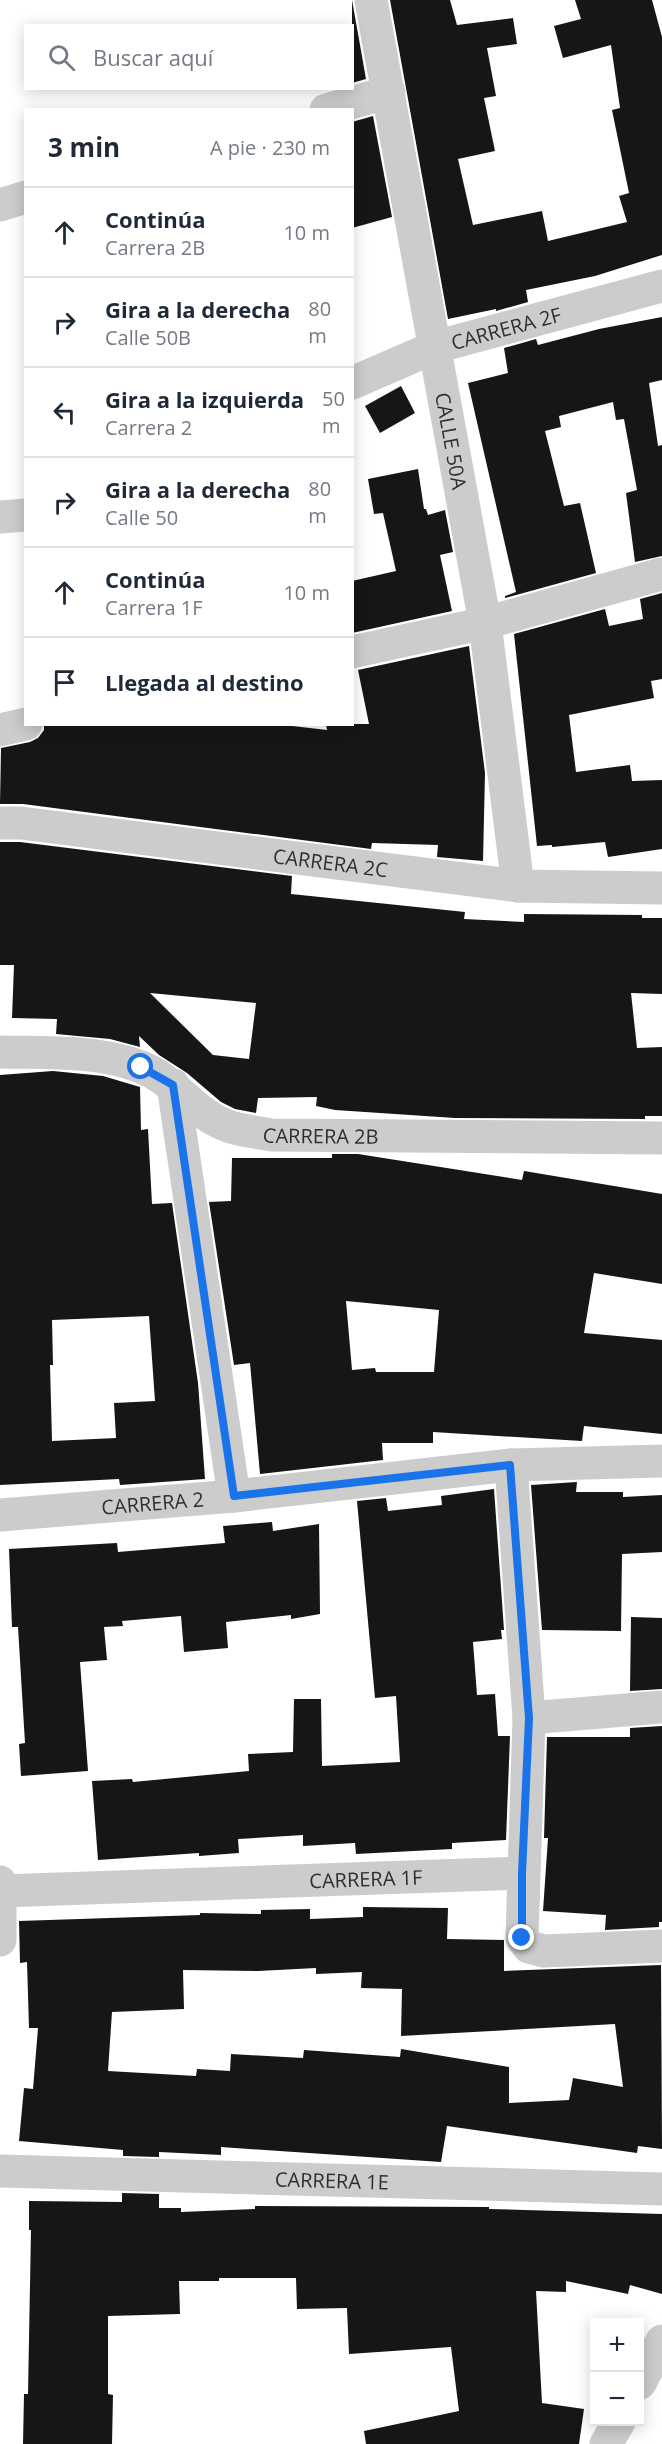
<!DOCTYPE html>
<html lang="es">
<head>
<meta charset="utf-8">
<style>
	body { margin:0; font-family:"Open Sans",sans-serif; background:#f6f6f7; color:#1f2937 }
	.controls { position:absolute; right:18px; bottom:18px; display:grid; overflow:hidden; border-radius:0px; box-shadow:0 3px 15px #0003 }
	.controls button { width:54px; height:54px; display:grid; place-items:center; padding:0; border:0; border-bottom:2px solid #e0e1e3; background:#fff; color:#1f2937; font:30px sans-serif }
	.stop { position:absolute; width:18px; height:18px; margin:-14px; border:4px solid #1a73e8; border-radius:50%; background:#fff }
	.stop.end { background:#1a73e8; border-color:#fff; box-shadow:0 2px 6px #0008 }
	.list { margin:0; padding:0; list-style:none }
	h2 { display:flex; justify-content:space-between; align-items:center; height:78px; margin:0; padding:0 24px; font-size:26px }
	h2 small { font-size:20px; font-weight:400; color:#747a83 }
	.list li { display:grid; grid-template-columns:39px 1fr auto; gap:18px; align-items:center; box-sizing:border-box; height:90px; padding:0 24px; border-top:2px solid #e0e1e3 }
	.list b { display:block; font-size:22px; white-space:nowrap }
	.list p { margin:0; font-size:20px; white-space:nowrap; color:#747a83 }
	.list em { font-size:20px; font-style:normal; color:#747a83 }
	.icon { flex:none; width:33px; height:33px; fill:none; stroke:currentColor; stroke-width:2; stroke-linecap:round; stroke-linejoin:round }
	.map { position:relative; flex:none; width:662px; height:2444px; overflow:hidden }
	.search { position:absolute; background:#fff; box-shadow:0 3px 15px #0003; left:24px; top:24px; width:330px; height:66px; display:flex; align-items:center; gap:15px; box-sizing:border-box; padding:0 21px; border-radius:0px; color:#747a83; font-size:22px }
	.panel { position:absolute; background:#fff; box-shadow:0 3px 15px #0003; left:24px; top:108px; width:330px; height:618px; border-radius:0px }
	.map>svg:first-child { display:block }
</style>
</head>
<body>
<div class="map">
<svg width="662" height="2444" viewBox="0 0 662 2444">
	<rect width="100%" height="100%" fill="#fff"/>
	<g fill="#161616" fill-rule="evenodd">
		<path d="M 352,0 L 366,79 L 352,83 Z"/>
		<path d="M 390,0 L 450,0 L 457,25 L 513,18 L 517,44 L 487,48 L 496,96 L 484,98 L 495,151 L 458,159 L 473,225 L 542,211 L 548,241 L 627,222 L 619,196 L 629,193 L 612,110 L 620,108 L 611,45 L 563,58 L 554,26 L 581,19 L 575,0 L 652,0 L 662,37 L 662,255 L 595,276 L 526,290 L 528,302 L 496,311 L 496,309 L 448,319 Z"/>
		<path d="M 373,116 L 392,217 L 352,228 L 352,122 Z"/>
		<path d="M 662,317 L 662,380 L 649,383 L 658,446 L 662,445 L 662,556 L 635,562 L 626,493 L 637,490 L 624,419 L 616,420 L 613,402 L 559,416 L 561,427 L 545,431 L 564,506 L 580,503 L 596,573 L 505,598 L 505,596 L 516,592 L 468,383 L 508,373 L 504,348 L 536,339 L 538,345 L 599,329 Z"/>
		<path d="M 401,386 L 415,413 L 380,433 L 365,406 Z"/>
		<path d="M 418,469 L 424,509 L 426,509 L 428,515 L 445,510 L 453,552 L 440,555 L 452,611 L 352,633 L 352,581 L 396,571 L 383,513 L 374,514 L 368,479 Z"/>
		<path d="M 662,593 L 662,679 L 651,681 L 654,698 L 569,715 L 576,772 L 630,765 L 632,781 L 662,780 L 662,849 L 608,857 L 605,842 L 552,847 L 552,845 L 537,846 L 514,634 L 605,609 L 609,626 L 643,619 L 640,599 Z"/>
		<path d="M 469,646 L 485,773 L 483,861 L 437,857 L 438,845 L 372,843 L 371,849 L 23,804 L 0,804 L 1,748 L 30,742 L 38,738 L 44,730 L 44,724 L 275,724 L 327,730 L 326,724 L 369,724 L 358,670 Z"/>
		<path d="M 0,842 L 20,842 L 292,876 L 291,894 L 465,912 L 464,919 L 524,922 L 524,914 L 642,915 L 642,918 L 662,918 L 662,994 L 631,993 L 637,1048 L 662,1047 L 662,1116 L 645,1116 L 645,1119 L 455,1118 L 335,1110 L 316,1106 L 317,1097 L 258,1098 L 256,1113 L 235,1109 L 221,1102 L 187,1073 L 159,1055 L 139,1036 L 140,1047 L 110,1039 L 56,1034 L 57,1019 L 12,1018 L 14,965 L 0,965 ZM 150,993 L 256,1003 L 249,1059 L 213,1055 Z"/>
		<path d="M 53,1071 L 103,1076 L 140,1087 L 141,1130 L 148,1129 L 152,1204 L 172,1203 L 198,1383 L 205,1479 L 120,1485 L 119,1479 L 0,1485 L 0,1075 ZM 149,1316 L 155,1401 L 114,1403 L 116,1438 L 52,1441 L 50,1365 L 53,1365 L 52,1320 Z"/>
		<path d="M 332,1154 L 358,1154 L 522,1180 L 524,1171 L 662,1194 L 662,1284 L 594,1273 L 584,1333 L 662,1340 L 662,1434 L 584,1426 L 582,1441 L 433,1432 L 433,1443 L 382,1443 L 383,1460 L 260,1474 L 250,1363 L 234,1365 L 209,1202 L 231,1201 L 232,1158 L 332,1158 ZM 346,1301 L 439,1310 L 434,1372 L 376,1372 L 375,1368 L 352,1370 Z"/>
		<path d="M 577,1482 L 576,1492 L 623,1492 L 623,1497 L 662,1495 L 662,1552 L 622,1554 L 621,1631 L 542,1630 L 531,1485 Z"/>
		<path d="M 494,1489 L 504,1630 L 501,1630 L 502,1639 L 473,1642 L 477,1695 L 495,1694 L 498,1736 L 510,1736 L 506,1840 L 452,1843 L 452,1849 L 356,1854 L 355,1843 L 303,1846 L 303,1835 L 238,1839 L 239,1853 L 199,1856 L 199,1853 L 98,1860 L 92,1781 L 132,1779 L 133,1782 L 249,1771 L 248,1754 L 293,1752 L 294,1699 L 321,1699 L 322,1766 L 400,1762 L 396,1696 L 375,1698 L 357,1501 L 386,1498 L 388,1511 L 442,1505 L 441,1496 Z"/>
		<path d="M 272,1522 L 273,1531 L 319,1524 L 320,1614 L 291,1619 L 291,1615 L 226,1622 L 228,1648 L 184,1652 L 181,1616 L 122,1621 L 123,1626 L 104,1627 L 107,1660 L 80,1662 L 88,1771 L 21,1776 L 19,1744 L 25,1743 L 18,1627 L 12,1627 L 9,1549 L 117,1543 L 118,1552 L 225,1543 L 223,1526 Z"/>
		<path d="M 631,1617 L 662,1618 L 662,1689 L 630,1691 Z"/>
		<path d="M 662,1726 L 662,1922 L 659,1922 L 659,1927 L 605,1930 L 606,1915 L 543,1911 L 548,1838 L 544,1838 L 547,1737 L 630,1737 L 630,1728 Z"/>
		<path d="M 363,1907 L 448,1908 L 447,1939 L 504,1940 L 504,1971 L 661,1965 L 662,2149 L 638,2146 L 637,2153 L 447,2126 L 441,2162 L 221,2147 L 221,2155 L 159,2152 L 159,2157 L 123,2156 L 123,2150 L 19,2141 L 24,2088 L 33,2089 L 38,2028 L 29,2028 L 27,1962 L 20,1963 L 19,1921 L 200,1915 L 200,1913 L 261,1914 L 261,1910 L 310,1909 L 310,1919 L 363,1917 ZM 316,1968 L 316,1974 L 362,1972 L 361,1988 L 402,1989 L 401,2036 L 615,2024 L 623,2087 L 573,2078 L 569,2100 L 509,2103 L 509,2067 L 401,2049 L 400,2057 L 304,2050 L 303,2058 L 231,2054 L 230,2071 L 197,2069 L 196,2076 L 108,2071 L 112,2012 L 184,2009 L 183,1970 L 258,1971 Z"/>
		<path d="M 122,2193 L 159,2194 L 159,2208 L 181,2208 L 181,2212 L 255,2209 L 255,2206 L 489,2207 L 489,2209 L 662,2214 L 662,2294 L 630,2285 L 628,2294 L 566,2281 L 566,2292 L 536,2291 L 542,2403 L 584,2409 L 579,2444 L 366,2444 L 364,2431 L 459,2411 L 451,2347 L 349,2354 L 347,2308 L 297,2309 L 296,2278 L 219,2278 L 219,2281 L 179,2281 L 180,2314 L 108,2316 L 108,2394 L 113,2395 L 112,2444 L 23,2444 L 24,2394 L 28,2394 L 31,2230 L 29,2230 L 29,2201 L 122,2202 Z"/>
	</g>
	<g fill="none" stroke-linecap="round" stroke-linejoin="round">
		<g stroke="#ccc" stroke-width="33">
			<path id="s1" d="M 371,0 L 485,623 L 518,886"/>
			<path d="M 326,110 L 389,92"/>
			<path d="M 0,205 L 26,197"/>
			<path id="s2" d="M 352,383 L 435,347 L 662,286"/>
			<path d="M 0,517 L 26,515"/>
			<path d="M 352,652 L 485,623 L 662,574"/>
			<path d="M 0,730 L 26,724"/>
			<path id="s3" d="M 0,823 L 21,823 L 518,886 L 662,888"/>
			<path id="s4" d="M 0,1052 C 46,1053 97,1050 141,1067 C 173,1079 192,1111 223,1124 C 238,1131 257,1132 272,1135 L 662,1138"/>
			<path d="M 173,1085 L 234,1496"/>
			<path d="M 511,1465 L 529,1718 L 522,1938 L 529,1947 L 544,1951 L 662,1946"/>
			<path id="s5" d="M 0,1515 L 234,1496 L 511,1465 L 662,1461"/>
			<path d="M 529,1718 L 662,1707"/>
			<path d="M 0,1882 L 0,1940"/>
			<path id="s6" d="M 0,1891 L 522,1873"/>
			<path id="s7" d="M 0,2171 L 662,2189"/>
			<path d="M 640,2383 L 662,2341"/>
			<path d="M 606,2444 L 619,2422"/>
		</g>
	</g>
	<g fill="none" stroke-linecap="round" stroke-linejoin="round">
		<path stroke="#1a73e8" stroke-width="8" d="M 141,1067 L 173,1085 L 234,1496 L 510,1465 L 529,1718 L 522,1873 L 522,1938"/>
	</g>
	<g text-anchor="middle" dominant-baseline="central" stroke-width="6" stroke-linejoin="round" paint-order="stroke">
		<g font-size="20" fill="#2f2f2f" stroke="#fff">
			<text stroke="none"><textPath href="#s2" startOffset="164">CARRERA 2F</textPath></text>
			<text stroke="none"><textPath href="#s1" startOffset="448">CALLE 50A</textPath></text>
			<text stroke="none"><textPath href="#s3" startOffset="333">CARRERA 2C</textPath></text>
			<text stroke="none"><textPath href="#s4" startOffset="342">CARRERA 2B</textPath></text>
			<text stroke="none"><textPath href="#s5" startOffset="153">CARRERA 2</textPath></text>
			<text stroke="none"><textPath href="#s6" startOffset="366">CARRERA 1F</textPath></text>
			<text stroke="none"><textPath href="#s7" startOffset="332">CARRERA 1E</textPath></text>
		</g>
	</g>
</svg>
<div class="controls">
<button>+</button>
<button>−</button>
</div>
<div class="stop" style="left:141px;top:1067px"></div>
<div class="stop end" style="left:522px;top:1938px"></div>
<div class="search"><svg class="icon" aria-label="search" viewBox="0 0 24 24"><circle cx="10" cy="10" r="6"/><path d="M15 15l6 6"/></svg>Buscar aquí</div>
<section class="panel">
<h2>3 min<small>A pie · 230 m</small></h2>
<ul class="list">
<li><svg class="icon" aria-label="ahead" viewBox="0 0 24 24"><path d="M12 20V5M6 11l6-6 6 6"/></svg><div><b>Continúa</b><p>Carrera 2B</p></div><em>10 m</em></li>
<li><svg class="icon" aria-label="right" viewBox="0 0 24 24"><path d="M7 20v-9h11M14 6l5 5-5 5"/></svg><div><b>Gira a la derecha</b><p>Calle 50B</p></div><em>80 m</em></li>
<li><svg class="icon" aria-label="left" viewBox="0 0 24 24"><path d="M17 20v-9H6M10 6l-5 5 5 5"/></svg><div><b>Gira a la izquierda</b><p>Carrera 2</p></div><em>50 m</em></li>
<li><svg class="icon" aria-label="right" viewBox="0 0 24 24"><path d="M7 20v-9h11M14 6l5 5-5 5"/></svg><div><b>Gira a la derecha</b><p>Calle 50</p></div><em>80 m</em></li>
<li><svg class="icon" aria-label="ahead" viewBox="0 0 24 24"><path d="M12 20V5M6 11l6-6 6 6"/></svg><div><b>Continúa</b><p>Carrera 1F</p></div><em>10 m</em></li>
<li><svg class="icon" aria-label="arrive" viewBox="0 0 24 24"><path d="M6 21V4h12l-3 4 3 4H6"/></svg><div><b>Llegada al destino</b></div></li>
</ul>
</section>
</div>
</body>
</html>
